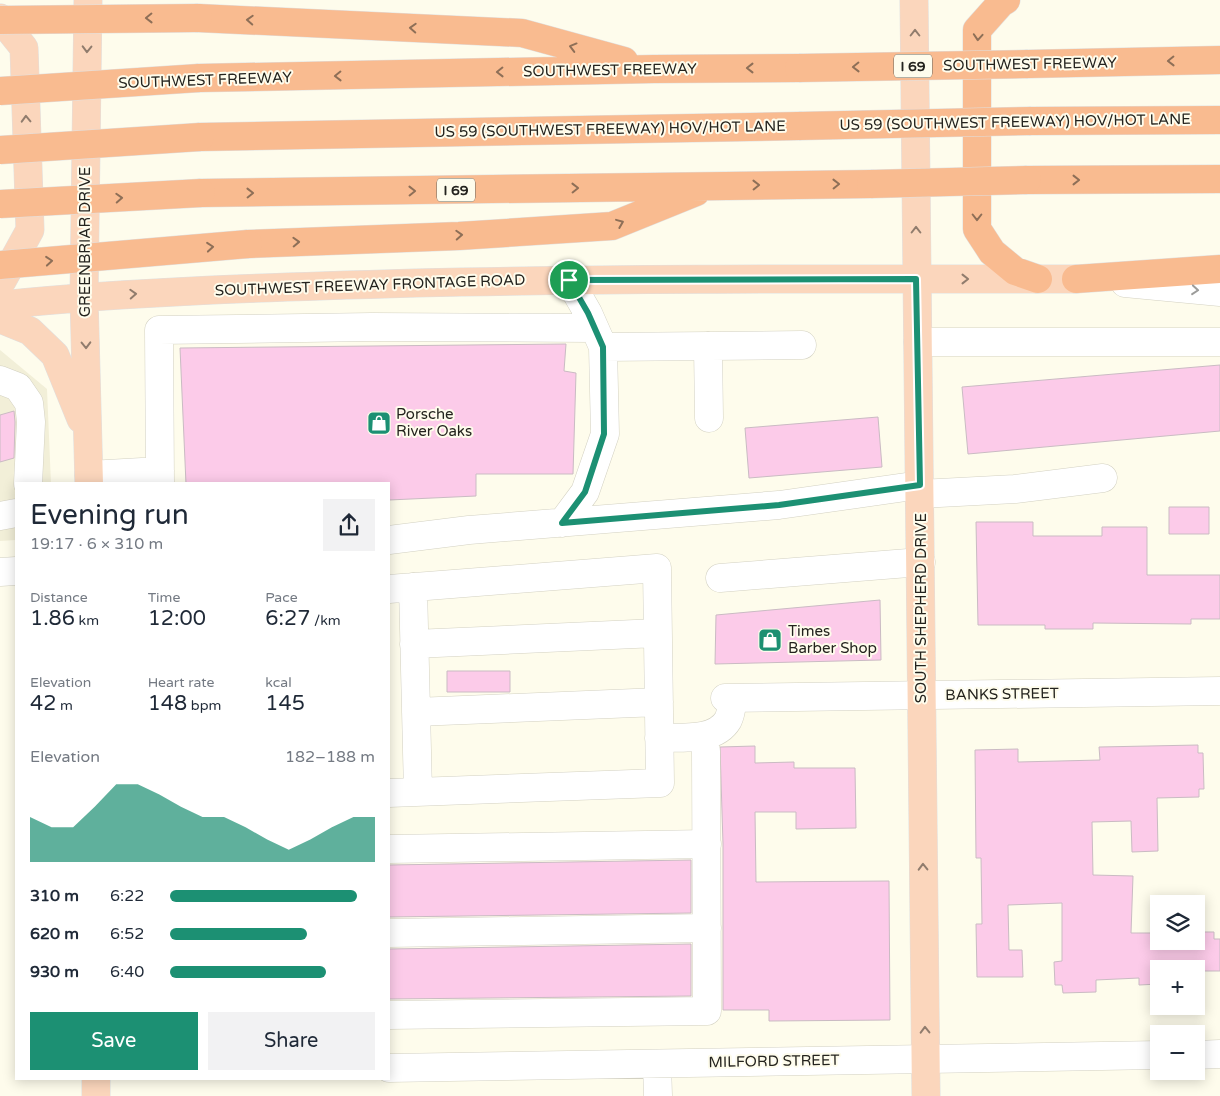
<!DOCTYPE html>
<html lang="en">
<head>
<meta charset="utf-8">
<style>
  :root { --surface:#fff; --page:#f2f2f3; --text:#1f2937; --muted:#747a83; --accent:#1c9073 }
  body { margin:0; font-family:"Varela Round",sans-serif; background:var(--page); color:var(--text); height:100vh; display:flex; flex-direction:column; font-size:19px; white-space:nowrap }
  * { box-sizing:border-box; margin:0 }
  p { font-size:16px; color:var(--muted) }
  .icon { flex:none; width:28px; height:28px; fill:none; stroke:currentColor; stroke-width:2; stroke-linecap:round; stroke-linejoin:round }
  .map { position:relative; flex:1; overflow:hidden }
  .drawer { position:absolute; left:15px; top:482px; width:375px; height:598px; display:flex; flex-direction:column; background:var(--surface); border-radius:0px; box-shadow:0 2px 12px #0003 }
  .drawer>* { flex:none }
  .controls { position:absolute; left:1150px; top:895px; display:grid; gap:10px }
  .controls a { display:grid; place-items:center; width:55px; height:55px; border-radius:0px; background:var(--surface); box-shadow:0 2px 12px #0003; font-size:25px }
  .pin { position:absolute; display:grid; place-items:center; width:42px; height:42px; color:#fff; margin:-21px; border:2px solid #fff; border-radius:50%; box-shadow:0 1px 5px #0007 }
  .round { display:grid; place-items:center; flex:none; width:52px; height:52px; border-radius:0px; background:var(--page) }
  .head { display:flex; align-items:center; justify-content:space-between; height:85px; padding:0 15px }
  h1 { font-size:28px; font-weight:600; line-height:38px }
  .stats { display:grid; grid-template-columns:repeat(3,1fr); gap:8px; height:85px; padding:5px 15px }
  .stats div { display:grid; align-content:center }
  .stats b { font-size:21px; font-weight:600 }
  .stats small { font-size:14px; font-weight:400 }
  .stats p { font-size:14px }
  .chart { height:140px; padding:10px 15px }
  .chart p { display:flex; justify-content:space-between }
  .chart svg { width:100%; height:90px; margin-top:5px; fill:var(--accent); opacity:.7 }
  .primary-button { display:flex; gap:10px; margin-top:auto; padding:10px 15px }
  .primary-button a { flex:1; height:58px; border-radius:0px; background:var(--accent); color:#fff; font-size:20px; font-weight:600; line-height:58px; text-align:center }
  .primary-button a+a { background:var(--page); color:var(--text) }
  ul { padding:0 15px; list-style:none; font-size:16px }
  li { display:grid; grid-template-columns:80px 60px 1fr; align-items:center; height:38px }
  li i { height:12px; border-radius:6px; background:var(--accent) }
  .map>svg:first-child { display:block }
  .built { fill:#f2efd8 }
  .building { fill:#fccbe9; stroke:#cabbc3 }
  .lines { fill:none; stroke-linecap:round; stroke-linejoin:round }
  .minor-casing { stroke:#d3d1c2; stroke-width:29 }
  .major-casing { stroke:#e0e0e0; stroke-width:29 }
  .highway-casing { stroke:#e0e0e0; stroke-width:29 }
  .minor { stroke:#fff; stroke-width:28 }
  .major { stroke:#fbd6bc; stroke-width:28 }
  .highway { stroke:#f9bb90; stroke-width:28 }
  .highway-bridge-casing { stroke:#e0e0e0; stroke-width:29; stroke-linecap:butt }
  .highway-bridge { stroke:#f9bb90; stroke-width:28 }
  .oneway { stroke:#8e6f57 }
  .oneway2 { stroke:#907c6d }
  .oneway3 { stroke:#9c9c9a }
  .route-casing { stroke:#fff; stroke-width:10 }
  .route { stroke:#1c9073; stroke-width:6 }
  .labels { text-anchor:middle; stroke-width:4; stroke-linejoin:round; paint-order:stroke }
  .shield { fill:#fefcec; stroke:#65645c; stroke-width:1 }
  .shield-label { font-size:14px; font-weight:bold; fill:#24231e }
  .street-label { font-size:15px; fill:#24231e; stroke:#fefcec }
  .poi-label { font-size:15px; fill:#24231e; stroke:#fefcec; text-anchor:start }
</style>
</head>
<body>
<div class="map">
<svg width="1220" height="1096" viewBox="0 0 1220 1096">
  <rect width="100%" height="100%" fill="#fefcec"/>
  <path class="built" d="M0,350L47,389L51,484H16V540L0,541Z"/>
  <path class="building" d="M566,344L564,371L576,373L573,474H476V496L389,500V484H186L180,348Z
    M1220,365V431L968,454L962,387Z
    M14,411L15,422L14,458L0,462V415Z
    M878,417L882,467L749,478L745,428Z
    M1169,507H1209V534H1169Z
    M976,522H1033V536H1102V527H1147V575H1220V619H1191V624L1093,623V629H1045V625H978Z
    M880,600L881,660L715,664L716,615Z
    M447,671H510V692H447Z
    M1198,745V753H1203L1204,789H1199V797L1157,798L1158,851L1132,852L1131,821L1092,822L1093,875L1133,876L1131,933H1159V941H1196V932H1214V939H1220V971H1196V969H1159V984L1139,985V978L1096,980V992L1063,993L1062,985H1055L1054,962L1062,961V903L1008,905L1009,950H1022L1023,977H977L976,924H982L981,858H976L975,750L1018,749V762L1100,760L1099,747Z
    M755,746V763L794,762V768H855L856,828L796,829V812H755L756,882L889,881L890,1020L769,1021V1010H723V844L720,747Z
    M691,860V913L389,917V865Z
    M691,944V996L389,999V949Z"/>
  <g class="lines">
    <g class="minor-casing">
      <path id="minor" d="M1125,283L1220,292
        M918,342H1220
        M708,346L709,418
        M603,347L802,345
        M0,380L18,387L29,403L31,422L28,484
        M89,475L160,471
        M160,484L159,330L372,327L593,328
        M920,494L1015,489L1103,478
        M0,516L16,513
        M562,523L585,492L605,434L603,347L588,313L569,280
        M389,540L469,530L779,505L920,485
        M0,572L16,571
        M720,578L921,562
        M413,587L418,792
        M389,589L657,568L660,783L389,793
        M414,644L657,633
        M725,698L1220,691
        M416,712L659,702
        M659,738C680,737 715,742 728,720C731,714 732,705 733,698
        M389,849L707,844
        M389,933L707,928
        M389,1015L707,1011L706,751
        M1196,1055L1220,1054
        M657,1064L658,1096
        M389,1068L1159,1055"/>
    </g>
    <g class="major-casing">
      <path id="major" d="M88,0L84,297L89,484
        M914,0L926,1096
        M0,18L24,48L30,230L2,281L0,282
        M0,305C138,291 277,287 416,283C636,278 856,279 1076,279
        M0,319L30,331L55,355L81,419
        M96,1079V1096"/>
    </g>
    <g class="highway-casing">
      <path id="highway" d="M1006,0L1001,3L977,30V229L992,252L1015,271L1038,279
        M198,18L522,33L624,61
        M1028,64L1220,60
        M199,78L654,69L799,68
        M1031,121L1220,120
        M200,137L799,126
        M1027,180L1220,179
        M201,193L871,184
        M248,244L459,236L612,226L696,192
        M1076,279L1220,269"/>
    </g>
    <use href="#minor" class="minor"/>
    <use href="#major" class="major"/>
    <use href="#highway" class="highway"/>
    <g class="highway-bridge-casing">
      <path id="highway-bridge" d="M0,20L198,18
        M799,68L1028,64
        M0,91L199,78
        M799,126L1031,121
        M0,150L200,137
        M871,184L1027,180
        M0,204L201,193
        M0,265L248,244"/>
    </g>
    <use href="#highway-bridge" class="highway-bridge"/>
  </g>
  <defs><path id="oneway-chevron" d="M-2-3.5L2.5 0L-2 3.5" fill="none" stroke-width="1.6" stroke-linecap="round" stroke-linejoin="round" transform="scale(1.25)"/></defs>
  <g class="oneway">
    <use href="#oneway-chevron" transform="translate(149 18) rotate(179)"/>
    <use href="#oneway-chevron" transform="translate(250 20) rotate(-177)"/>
    <use href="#oneway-chevron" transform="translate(413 28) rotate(-177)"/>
    <use href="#oneway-chevron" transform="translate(978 37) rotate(94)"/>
    <use href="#oneway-chevron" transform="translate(573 47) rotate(-165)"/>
    <use href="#oneway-chevron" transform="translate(1171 61) rotate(179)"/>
    <use href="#oneway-chevron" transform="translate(856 67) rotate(179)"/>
    <use href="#oneway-chevron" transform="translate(750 68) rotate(180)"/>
    <use href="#oneway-chevron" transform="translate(500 72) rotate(179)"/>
    <use href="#oneway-chevron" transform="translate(338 76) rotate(179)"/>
    <use href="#oneway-chevron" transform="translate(1076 180)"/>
    <use href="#oneway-chevron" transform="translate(836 184) rotate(-1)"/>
    <use href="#oneway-chevron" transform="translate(756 185) rotate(-1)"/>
    <use href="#oneway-chevron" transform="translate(575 188) rotate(-1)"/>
    <use href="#oneway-chevron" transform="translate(412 191) rotate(-1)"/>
    <use href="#oneway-chevron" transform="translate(250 193) rotate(-1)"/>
    <use href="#oneway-chevron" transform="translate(119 198) rotate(-3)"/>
    <use href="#oneway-chevron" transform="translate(977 217) rotate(90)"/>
    <use href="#oneway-chevron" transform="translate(620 223) rotate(-22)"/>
    <use href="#oneway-chevron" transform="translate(459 235) rotate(-3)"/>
    <use href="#oneway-chevron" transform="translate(296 242) rotate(-2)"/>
    <use href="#oneway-chevron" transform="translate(210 247) rotate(-5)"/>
    <use href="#oneway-chevron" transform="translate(49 261) rotate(-5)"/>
  </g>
  <g class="oneway2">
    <use href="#oneway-chevron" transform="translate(915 33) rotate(-90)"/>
    <use href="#oneway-chevron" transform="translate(87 49) rotate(91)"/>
    <use href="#oneway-chevron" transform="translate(26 119) rotate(-92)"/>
    <use href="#oneway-chevron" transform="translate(916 230) rotate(-90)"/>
    <use href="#oneway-chevron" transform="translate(965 279)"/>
    <use href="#oneway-chevron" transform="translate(133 294) rotate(-3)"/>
    <use href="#oneway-chevron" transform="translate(86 345) rotate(89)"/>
    <use href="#oneway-chevron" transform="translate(923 867) rotate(-91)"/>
    <use href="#oneway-chevron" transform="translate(925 1030) rotate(-91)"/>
  </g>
  <use class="oneway3" href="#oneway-chevron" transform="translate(1195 290) rotate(5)"/>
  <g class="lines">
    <g class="route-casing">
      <path id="route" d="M916,279L920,485L779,505L562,523L585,492L604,434L603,347L588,313L569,280Z"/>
    </g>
    <use href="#route" class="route"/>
  </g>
  <defs>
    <g id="shop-square" transform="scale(1.25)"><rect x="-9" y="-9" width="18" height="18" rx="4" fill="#1c9073" stroke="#fefcec"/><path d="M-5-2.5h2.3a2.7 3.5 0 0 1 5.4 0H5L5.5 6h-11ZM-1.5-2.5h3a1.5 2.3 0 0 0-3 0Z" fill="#fff"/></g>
  </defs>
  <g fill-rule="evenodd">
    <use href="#shop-square" x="379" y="423"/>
    <use href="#shop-square" x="770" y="640"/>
  </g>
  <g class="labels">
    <g class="shield">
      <rect x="894" y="54.5" width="38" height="23" rx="4"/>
      <rect x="437" y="178.5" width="38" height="23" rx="4"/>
    </g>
    <g class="shield-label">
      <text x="913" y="71">I 69</text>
      <text x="456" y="195">I 69</text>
    </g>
    <g class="street-label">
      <text transform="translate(1030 64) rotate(-1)" y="5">SOUTHWEST FREEWAY</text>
      <text transform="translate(610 70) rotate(-1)" y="5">SOUTHWEST FREEWAY</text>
      <text transform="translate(205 80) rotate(-2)" y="5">SOUTHWEST FREEWAY</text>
      <text transform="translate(1015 122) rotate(-1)" y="5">US 59 (SOUTHWEST FREEWAY) HOV/HOT LANE</text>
      <text transform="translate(610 129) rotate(-1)" y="5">US 59 (SOUTHWEST FREEWAY) HOV/HOT LANE</text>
      <text transform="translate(85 242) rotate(-90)" y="5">GREENBRIAR DRIVE</text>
      <text transform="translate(370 285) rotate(-2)" y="5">SOUTHWEST FREEWAY FRONTAGE ROAD</text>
      <text transform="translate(921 608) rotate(-90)" y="5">SOUTH SHEPHERD DRIVE</text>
      <text transform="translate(1002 694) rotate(-1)" y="5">BANKS STREET</text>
      <text transform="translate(774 1061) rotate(-1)" y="5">MILFORD STREET</text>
    </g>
    <g class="poi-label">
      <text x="396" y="419">Porsche<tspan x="396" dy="17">River Oaks</tspan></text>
      <text x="788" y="636">Times<tspan x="788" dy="17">Barber Shop</tspan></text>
    </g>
  </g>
</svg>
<div class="controls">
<a><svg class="icon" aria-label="layers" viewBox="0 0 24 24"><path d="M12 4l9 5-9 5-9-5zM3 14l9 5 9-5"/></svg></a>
<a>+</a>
<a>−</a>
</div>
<div class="pin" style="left:569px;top:280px;background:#1e9e55"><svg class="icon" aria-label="arrive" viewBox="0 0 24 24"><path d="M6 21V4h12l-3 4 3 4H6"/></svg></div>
<section class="drawer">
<div class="head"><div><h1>Evening run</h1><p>19:17 · 6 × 310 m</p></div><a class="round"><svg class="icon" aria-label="share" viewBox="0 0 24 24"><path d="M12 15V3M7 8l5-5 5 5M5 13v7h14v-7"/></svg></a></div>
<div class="stats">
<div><p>Distance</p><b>1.86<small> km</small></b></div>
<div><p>Time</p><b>12:00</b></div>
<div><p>Pace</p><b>6:27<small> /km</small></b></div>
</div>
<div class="stats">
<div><p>Elevation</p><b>42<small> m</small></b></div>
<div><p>Heart rate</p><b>148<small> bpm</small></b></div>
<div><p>kcal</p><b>145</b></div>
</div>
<div class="chart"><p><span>Elevation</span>182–188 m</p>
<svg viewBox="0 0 160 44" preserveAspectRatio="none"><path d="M0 44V22L10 27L20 27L30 17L40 6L50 6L60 11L70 17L80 22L90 22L100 27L110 33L120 38L130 33L140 27L150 22L160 22V44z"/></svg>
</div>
<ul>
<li><b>310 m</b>6:22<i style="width:91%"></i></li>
<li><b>620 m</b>6:52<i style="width:67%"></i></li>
<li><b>930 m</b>6:40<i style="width:76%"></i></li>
</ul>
<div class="primary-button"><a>Save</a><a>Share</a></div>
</section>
</div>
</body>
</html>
